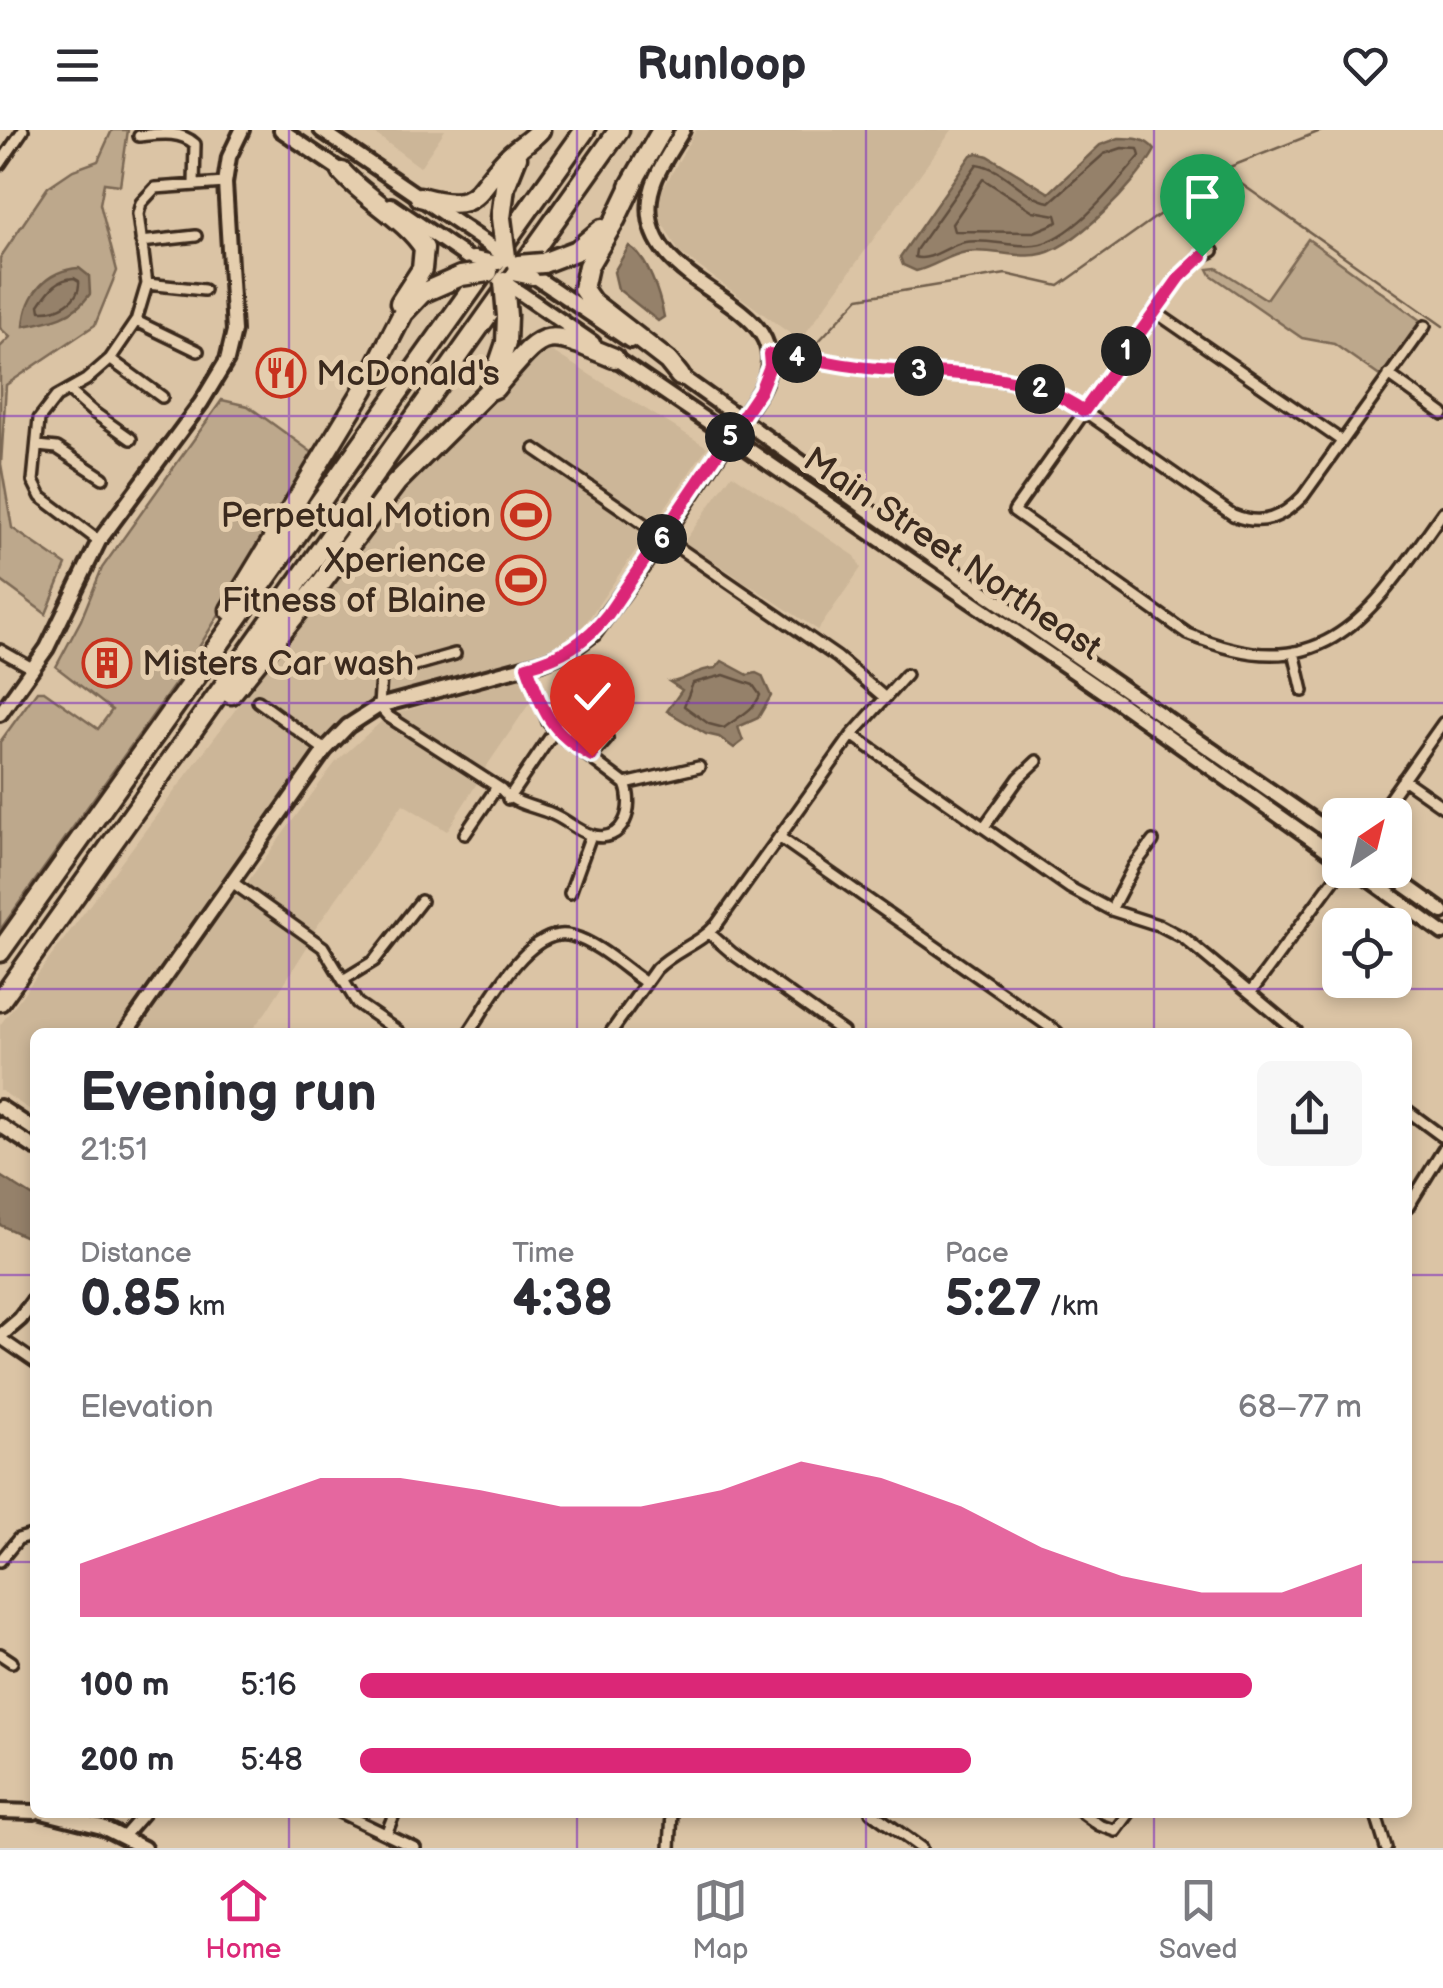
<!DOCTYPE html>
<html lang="en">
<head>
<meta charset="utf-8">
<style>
  :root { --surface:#fff; --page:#f7f7f7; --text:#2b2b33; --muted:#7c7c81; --line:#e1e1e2; --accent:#db2777 }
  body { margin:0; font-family:"Balsamiq Sans",sans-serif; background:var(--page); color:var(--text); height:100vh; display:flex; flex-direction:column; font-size:38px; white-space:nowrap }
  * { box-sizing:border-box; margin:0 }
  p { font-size:32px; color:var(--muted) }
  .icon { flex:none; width:55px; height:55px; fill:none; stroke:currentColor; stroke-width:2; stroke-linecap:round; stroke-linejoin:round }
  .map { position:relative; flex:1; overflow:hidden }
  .sheet { position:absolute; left:30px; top:898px; width:1382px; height:790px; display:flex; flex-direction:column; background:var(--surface); border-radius:15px; box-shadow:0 5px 15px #0003 }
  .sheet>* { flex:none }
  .needle { width:65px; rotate:35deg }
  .tools { position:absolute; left:1322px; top:668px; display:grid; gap:20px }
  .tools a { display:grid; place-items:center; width:90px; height:90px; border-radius:15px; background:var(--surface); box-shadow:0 5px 15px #0003; font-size:50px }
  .pin { position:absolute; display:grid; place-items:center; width:85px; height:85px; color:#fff; margin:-102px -42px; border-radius:50% 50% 50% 0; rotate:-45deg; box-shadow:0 0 10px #0007 }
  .pin .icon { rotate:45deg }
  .km { position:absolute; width:50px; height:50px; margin:-25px; border-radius:50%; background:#222; color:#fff; font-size:28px; line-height:50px; text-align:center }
  .round { display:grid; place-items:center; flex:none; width:105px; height:105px; border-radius:15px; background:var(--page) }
  .overview { display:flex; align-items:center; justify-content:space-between; height:170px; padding:0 50px }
  h1 { font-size:55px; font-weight:800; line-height:75px }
  .figures { display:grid; grid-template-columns:repeat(3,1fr); gap:15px; height:170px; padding:10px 50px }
  .figures div { display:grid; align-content:center }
  .figures b { font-size:50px; font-weight:800 }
  .figures small { font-size:28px; font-weight:400 }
  .figures p { font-size:28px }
  .chart { height:280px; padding:20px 50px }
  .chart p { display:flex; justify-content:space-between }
  .chart svg { width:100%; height:180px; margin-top:10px; fill:var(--accent); opacity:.7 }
  ul { padding:0 50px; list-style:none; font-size:32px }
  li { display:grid; grid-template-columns:160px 120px 1fr; align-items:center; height:75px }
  li i { height:25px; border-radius:12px; background:var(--accent) }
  header { display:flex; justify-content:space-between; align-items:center; height:130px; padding:0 50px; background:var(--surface); font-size:45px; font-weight:800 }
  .dock { display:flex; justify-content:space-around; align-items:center; height:140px; border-top:2px solid var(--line); background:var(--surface); font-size:28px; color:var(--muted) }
  .dock a { display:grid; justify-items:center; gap:5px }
  .dock .selected { color:var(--accent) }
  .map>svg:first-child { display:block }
  .built { fill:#ccb698 }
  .green { fill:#bda88c; stroke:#7c6955; stroke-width:2.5 }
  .water { fill:#95816a; stroke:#715e4c; stroke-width:2.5 }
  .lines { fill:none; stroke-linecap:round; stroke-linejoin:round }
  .shore { stroke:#5f4d3c; stroke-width:2.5 }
  .stream { stroke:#715e4c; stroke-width:2.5 }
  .street-casing { stroke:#3b2a1e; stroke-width:16 }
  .secondary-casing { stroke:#3b2a1e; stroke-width:20 }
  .highway-casing { stroke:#3b2a1e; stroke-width:25 }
  .street { stroke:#e5ceae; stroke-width:9 }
  .secondary { stroke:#e5ceae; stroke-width:12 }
  .highway { stroke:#e5ceae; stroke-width:18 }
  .secondary-bridge-casing { stroke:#3b2a1e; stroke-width:20; stroke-linecap:butt }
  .highway-bridge-casing { stroke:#3b2a1e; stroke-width:25; stroke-linecap:butt }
  .secondary-bridge { stroke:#e5ceae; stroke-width:12 }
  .highway-bridge { stroke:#e5ceae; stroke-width:18 }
  .route-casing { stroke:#fff; stroke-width:20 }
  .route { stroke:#db2777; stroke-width:12 }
  .grid { fill:none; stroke:#7b2cbf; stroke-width:2.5; stroke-opacity:0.55 }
  .labels { text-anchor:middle; stroke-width:10; stroke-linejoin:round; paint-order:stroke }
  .poi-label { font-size:35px; fill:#3b2a1e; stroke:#e5ceae; text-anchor:start }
  .street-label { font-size:35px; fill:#3b2a1e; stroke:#e5ceae }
</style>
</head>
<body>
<header><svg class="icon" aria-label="menu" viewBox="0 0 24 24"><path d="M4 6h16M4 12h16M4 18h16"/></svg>Runloop<svg class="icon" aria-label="heart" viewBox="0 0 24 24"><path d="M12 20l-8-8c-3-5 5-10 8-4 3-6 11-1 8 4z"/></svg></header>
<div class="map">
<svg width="1443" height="1718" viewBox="0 0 1443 1718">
  <rect width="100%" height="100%" fill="#dbc4a5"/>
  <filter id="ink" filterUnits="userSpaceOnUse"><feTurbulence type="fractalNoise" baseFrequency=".01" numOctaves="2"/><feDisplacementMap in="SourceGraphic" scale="20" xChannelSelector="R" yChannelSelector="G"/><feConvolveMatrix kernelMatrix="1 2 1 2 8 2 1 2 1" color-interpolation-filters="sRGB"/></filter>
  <g filter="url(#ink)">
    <path class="built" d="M370,0H445L420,37Z
      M696,0H952L800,211L679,122L660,89L659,66Z
      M540,214L707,317L569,517L375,573L317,620L178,816L121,902H35V983L0,960V895L315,473L409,356Z
      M732,344L855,426L861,438L818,500L684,412Z
      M525,547L531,571L482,643L397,583Z
      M383,590L479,650L447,701L403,674L313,802L246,754L335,633Z
      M235,763L309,814L266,882L250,902H137Z"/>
    <path class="green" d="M112,0H128L120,55L104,53L100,74L117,141L95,195L6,255L1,334L12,398L66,435L46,484L0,450V217L10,207L0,198V128L48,57L73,40L98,31Z
      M1308,109L1421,191L1381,247L1334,214L1302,208L1211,145L1208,139L1217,138L1266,169Z
      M222,270L248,276L313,323L269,403L185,540L0,800V612L37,561H44L98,599L112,580L56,537L81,490L102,438Z"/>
    <path class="water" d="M1119,8C1134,8 1146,8 1155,20C1138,52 1073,121 1036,125C1013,128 989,118 966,122C948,125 934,137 916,141L903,135L900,127L971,25L978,23L988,26L1049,63L1100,15Z
      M629,116C648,127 660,166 664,187L658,191L618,159L614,142Z
      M79,138L89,146L90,164C74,187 51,191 24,196C26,164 47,140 79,138Z
      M722,531L748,545L756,543L762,546L771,566L758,588L738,597L743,611L734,618L719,607L706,604L667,581L682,560L670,552C684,552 695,539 716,538Z
      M0,1046L35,1068V1111L0,1095Z"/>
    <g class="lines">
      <path class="shore" d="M1122,18L1138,19L1140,26C1116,54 1073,110 1035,115C1012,118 988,108 965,112C948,115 931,132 915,127L916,120L977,34C1005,38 1023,68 1050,72L1104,24Z
        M983,49L1033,81L1056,85L1058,92L1034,102L954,101L952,94Z
        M74,148L79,151C81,171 57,182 40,181L39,175C49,161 56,149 74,148Z
        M724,545L753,555L760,565C754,581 736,588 724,598L709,594L684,576L693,553Z"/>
      <path class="stream" d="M1223,41L1443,196
        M817,213L859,168L1006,144L1059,156L1222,40L1323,0"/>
      <g class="street-casing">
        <path id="street" d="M139,6C159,4 180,0 195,14L194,54
          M0,34L23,0
          M141,112L196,106
          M1213,121L1202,126L1180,147L1014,381L1188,504C1326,563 1371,483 1443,382
          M147,154L204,160
          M1154,181L1342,311
          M136,191L198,221
          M769,224L872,238L976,245L1034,256L1071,272L1233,385C1262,397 1282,388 1303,366L1425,196
          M110,229L162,267
          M1389,245L1443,284
          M68,260L93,282L131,309
          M38,316L57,318L103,348
          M535,319L837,527L884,567
          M99,411L41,367L33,351L39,289L56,267L86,250L110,229L136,191L147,154L138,84L141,73L155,58L225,53
          M0,520L32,538
          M1294,522L1303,561
          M455,524L381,545L379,576L389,587L501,659C513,674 533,676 550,683C564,688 577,701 591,705C624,715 635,677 625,654L563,607L548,592L527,536
          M580,565L607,609L592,626
          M258,571L325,620
          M852,605L1070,758L1111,780L1161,796L1184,808L1297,902
          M1403,649L1443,677
          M625,654L699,637
          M508,669L555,600
          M1378,685L1443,593
          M984,697L1019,648L1037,631
          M465,704L497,657
          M779,707L1057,902
          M232,752L323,817L357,873L399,902
          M570,763L591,705
          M1111,780L1134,736L1153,711
          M709,803L732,823L843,902
          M343,850L374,831L421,771
          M1251,862L1341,740
          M469,902C490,872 529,794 572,806C598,813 624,838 646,853
          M611,902L656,839C675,820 700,814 717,794L852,605L906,545
          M1408,981L1443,1007
          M1408,1077L1443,1020
          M0,1208L35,1232
          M0,1431L18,1409L35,1404
          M0,1524L12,1532
          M339,1682L415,1718
          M871,1682L921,1718
          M1081,1682L1099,1695L1116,1701L1130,1682
          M1375,1682L1386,1718
          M386,1704L395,1682
          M124,1706L145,1682
          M670,1718L672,1682"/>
      </g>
      <g class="secondary-casing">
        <path id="secondary" d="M281,0L346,44
          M321,0L485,112
          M391,75L471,130
          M534,146L630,211
          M522,164L593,213
          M610,225L1117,571L1340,729
          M675,242L955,442L1340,709
          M0,584L47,518L99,411L201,273L227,230L234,201L225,53L229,27L242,0
          M1356,740L1443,803
          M1384,740L1443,782
          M126,902L325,620L348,596L379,576L542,532L570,521L593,504L662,409L760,261C810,167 638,166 650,69C653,44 671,21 683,0
          M0,977L35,1000
          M0,995L35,1018
          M0,1206L20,1189L35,1169
          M0,1681L35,1682
          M42,1682L102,1697L144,1718"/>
      </g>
      <g class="highway-casing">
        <path id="highway" d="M342,42C365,68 408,91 424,118L422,139L400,173
          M636,46L615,90L588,136L583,159L592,172L668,231L680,246
          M630,56L662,0
          M420,67C482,84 472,62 510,25C519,17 531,10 540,0
          M501,88L505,57L517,27
          M543,133L577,120L602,99
          M493,251L506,213L507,186
          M230,480L364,259L403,183L422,163L461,146
          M231,564L322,452L396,353L488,261L495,258C546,199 540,197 614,228
          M0,822L585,0
          M0,871L619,0"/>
      </g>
      <use href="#street" class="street"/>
      <use href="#secondary" class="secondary"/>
      <use href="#highway" class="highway"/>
      <g class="secondary-bridge-casing">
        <path id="secondary-bridge" d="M485,112L506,127
          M473,128L498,133
          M513,144L533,148
          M504,152L522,164"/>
      </g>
      <g class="highway-bridge-casing">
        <path id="highway-bridge" d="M501,88L506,127
          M518,135L543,133
          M461,146L488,142
          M504,152L507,186"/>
      </g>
      <use href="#secondary-bridge" class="secondary-bridge"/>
      <use href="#highway-bridge" class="highway-bridge"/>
    </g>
  </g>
  <g class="lines" filter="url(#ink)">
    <g class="route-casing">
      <path id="route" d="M592,626C549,602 543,580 527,536C562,527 586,512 608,484L760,261L770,236L769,224C802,225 835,235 868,238C940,245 1021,237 1084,281L1180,147L1202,126"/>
    </g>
    <use href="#route" class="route"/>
  </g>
  <path class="grid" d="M289,0V902M577,0V902M866,0V902M1154,0V902M0,286H1443M0,573H1443M0,859H1443M0,1145H35M1408,1145H1443M0,1432H35M1408,1432H1443M289,1682V1718M577,1682V1718M866,1682V1718M1154,1682V1718"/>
  <defs>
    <g id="restaurant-ring" transform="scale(2.5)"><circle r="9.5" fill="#e5ceae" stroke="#c8321e" stroke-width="1.5"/><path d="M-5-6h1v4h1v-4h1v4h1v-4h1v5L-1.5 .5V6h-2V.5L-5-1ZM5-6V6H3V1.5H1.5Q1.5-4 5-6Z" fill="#c8321e"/></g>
    <g id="stadium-ring" transform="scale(2.5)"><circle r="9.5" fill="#e5ceae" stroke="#c8321e" stroke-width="1.5"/><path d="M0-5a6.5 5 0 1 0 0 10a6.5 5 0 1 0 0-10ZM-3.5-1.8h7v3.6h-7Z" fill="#c8321e"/></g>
    <g id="building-ring" transform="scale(2.5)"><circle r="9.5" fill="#e5ceae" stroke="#c8321e" stroke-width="1.5"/><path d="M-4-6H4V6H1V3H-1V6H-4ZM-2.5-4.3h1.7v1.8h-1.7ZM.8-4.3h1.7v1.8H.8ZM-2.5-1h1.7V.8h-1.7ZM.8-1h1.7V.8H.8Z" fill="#c8321e"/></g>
  </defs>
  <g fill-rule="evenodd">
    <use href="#restaurant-ring" x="281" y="243"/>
    <use href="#stadium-ring" x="526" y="385"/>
    <use href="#stadium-ring" x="521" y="450"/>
    <use href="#building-ring" x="107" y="533"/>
  </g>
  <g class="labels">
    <g class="poi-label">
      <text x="316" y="255">McDonald's</text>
      <text x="491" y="397" text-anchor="end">Perpetual Motion</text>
      <text x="486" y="442" text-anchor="end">Xperience<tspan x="486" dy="40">Fitness of Blaine</tspan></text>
      <text x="142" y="545">Misters Car wash</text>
    </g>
    <g class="street-label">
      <text transform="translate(953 423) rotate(34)" y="12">Main Street Northeast</text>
    </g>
  </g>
</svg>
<div class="tools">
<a><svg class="needle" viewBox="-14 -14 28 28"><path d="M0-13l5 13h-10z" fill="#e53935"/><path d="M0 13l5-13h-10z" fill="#7c7c81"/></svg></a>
<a><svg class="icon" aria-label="locate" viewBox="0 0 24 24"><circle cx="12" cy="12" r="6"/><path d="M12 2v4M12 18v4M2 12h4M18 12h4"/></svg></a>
</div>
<div class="pin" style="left:1202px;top:126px;background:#1e9e55"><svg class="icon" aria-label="arrive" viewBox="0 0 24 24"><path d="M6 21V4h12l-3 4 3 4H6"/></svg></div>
<div class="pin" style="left:592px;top:626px;background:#d93025"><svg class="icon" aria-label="check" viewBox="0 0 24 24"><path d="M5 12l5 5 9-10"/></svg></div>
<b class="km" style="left:1126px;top:221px">1</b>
<b class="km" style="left:1040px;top:259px">2</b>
<b class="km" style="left:919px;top:241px">3</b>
<b class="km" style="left:797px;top:228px">4</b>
<b class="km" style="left:730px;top:307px">5</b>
<b class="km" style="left:662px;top:409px">6</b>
<section class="sheet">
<div class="overview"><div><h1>Evening run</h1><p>21:51</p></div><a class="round"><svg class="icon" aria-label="share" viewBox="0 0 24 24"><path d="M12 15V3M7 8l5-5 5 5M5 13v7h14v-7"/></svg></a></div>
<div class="figures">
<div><p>Distance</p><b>0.85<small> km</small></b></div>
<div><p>Time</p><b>4:38</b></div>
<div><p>Pace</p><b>5:27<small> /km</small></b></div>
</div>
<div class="chart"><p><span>Elevation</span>68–77 m</p>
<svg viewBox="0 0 160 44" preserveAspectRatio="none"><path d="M0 44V31L10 24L20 17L30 10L40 10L50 13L60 17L70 17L80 13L90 6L100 10L110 17L120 27L130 34L140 38L150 38L160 31V44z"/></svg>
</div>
<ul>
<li><b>100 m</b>5:16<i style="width:89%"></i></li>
<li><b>200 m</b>5:48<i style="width:61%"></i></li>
</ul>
</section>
</div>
<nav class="dock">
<a class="selected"><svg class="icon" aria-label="home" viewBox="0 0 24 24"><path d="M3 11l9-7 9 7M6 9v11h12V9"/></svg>Home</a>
<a><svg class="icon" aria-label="map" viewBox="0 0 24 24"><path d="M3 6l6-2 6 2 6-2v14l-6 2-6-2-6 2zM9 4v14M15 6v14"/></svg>Map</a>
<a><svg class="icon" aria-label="saved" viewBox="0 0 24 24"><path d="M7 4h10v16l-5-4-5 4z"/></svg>Saved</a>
</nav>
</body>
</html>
